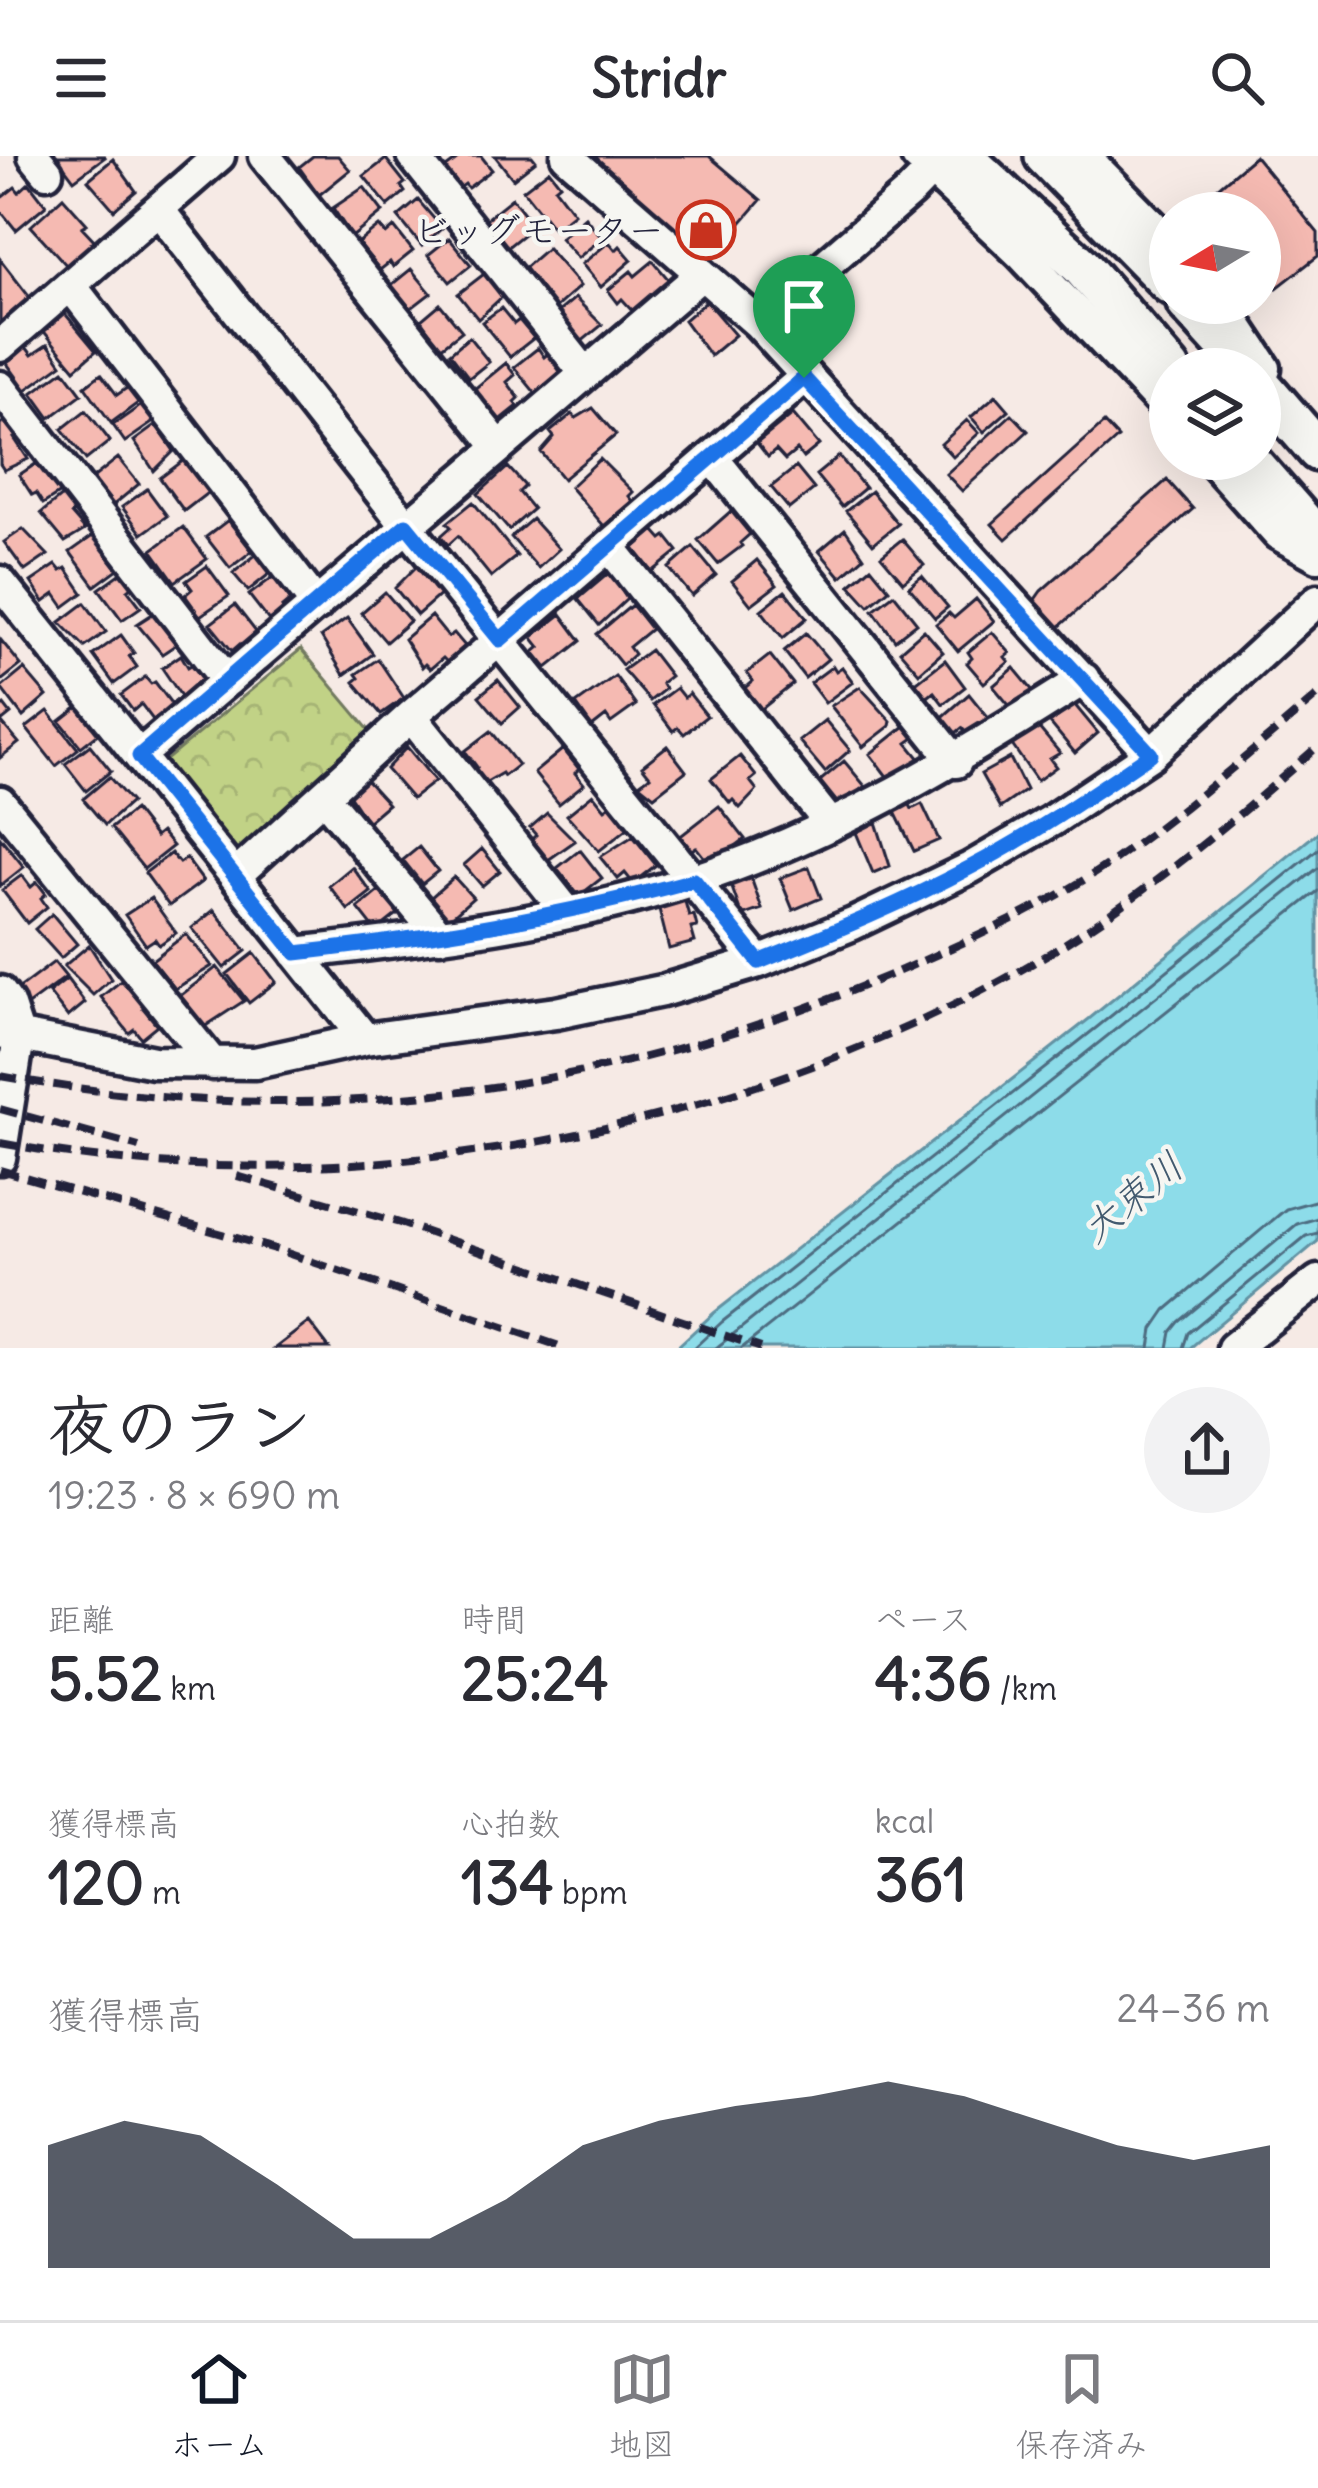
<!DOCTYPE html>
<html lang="ja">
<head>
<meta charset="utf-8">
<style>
  :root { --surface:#fff; --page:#f2f2f3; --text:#2b2b33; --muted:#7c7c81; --line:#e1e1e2; --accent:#111827 }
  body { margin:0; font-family:Delius,"Klee One",sans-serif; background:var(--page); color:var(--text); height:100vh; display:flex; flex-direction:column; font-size:45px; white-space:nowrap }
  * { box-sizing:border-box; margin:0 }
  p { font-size:39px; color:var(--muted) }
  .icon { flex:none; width:66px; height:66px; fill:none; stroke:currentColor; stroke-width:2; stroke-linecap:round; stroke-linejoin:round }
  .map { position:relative; height:1192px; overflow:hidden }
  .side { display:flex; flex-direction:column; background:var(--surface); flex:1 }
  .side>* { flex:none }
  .needle { width:78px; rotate:260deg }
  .fabs { position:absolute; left:1149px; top:36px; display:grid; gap:24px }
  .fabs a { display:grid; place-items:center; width:132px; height:132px; border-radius:50%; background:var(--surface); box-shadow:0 12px 48px #0002; font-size:60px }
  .pin { position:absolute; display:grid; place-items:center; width:102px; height:102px; color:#fff; margin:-123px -51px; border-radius:50% 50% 50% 0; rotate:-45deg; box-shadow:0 0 12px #0007 }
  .pin .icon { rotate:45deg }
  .round { display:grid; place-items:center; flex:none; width:126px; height:126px; border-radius:63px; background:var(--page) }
  .summary { display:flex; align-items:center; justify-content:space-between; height:204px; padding:0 48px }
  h1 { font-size:66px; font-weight:800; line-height:90px }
  .figures { display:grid; grid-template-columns:repeat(3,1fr); gap:18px; height:204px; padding:12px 48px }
  .figures div { display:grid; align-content:center }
  .figures b { font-size:60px; font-weight:800 }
  .figures small { font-size:33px; font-weight:400 }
  .figures p { font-size:33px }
  .chart { height:336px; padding:24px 48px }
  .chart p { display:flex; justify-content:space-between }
  .chart svg { width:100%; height:216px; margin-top:12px; fill:var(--accent); opacity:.7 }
  header { display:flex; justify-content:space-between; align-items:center; height:156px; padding:0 48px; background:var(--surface); font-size:54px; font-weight:800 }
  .tab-bar { display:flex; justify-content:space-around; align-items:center; height:168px; border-top:3px solid var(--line); background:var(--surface); font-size:33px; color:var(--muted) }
  .tab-bar a { display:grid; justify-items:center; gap:6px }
  .tab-bar .active { color:var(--accent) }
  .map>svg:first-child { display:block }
  .park { fill:url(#park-crowns); stroke:#727a60; stroke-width:3 }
  .water { fill:#8ddce9; stroke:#6292a3; stroke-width:3 }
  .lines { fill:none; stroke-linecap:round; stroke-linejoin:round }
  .shore { stroke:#4d6c81; stroke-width:3 }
  .building { fill:#f5bab2; stroke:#22223b; stroke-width:3 }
  .minor-casing { stroke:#22223b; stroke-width:39 }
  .major-casing { stroke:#22223b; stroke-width:48 }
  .minor { stroke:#f6f6f2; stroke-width:30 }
  .major { stroke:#f6f6f2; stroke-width:39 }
  .rail { stroke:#22223b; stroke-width:8; stroke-dasharray:18 9; stroke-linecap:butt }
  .route-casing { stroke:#fff; stroke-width:24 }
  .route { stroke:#1a73e8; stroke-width:15 }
  .labels { text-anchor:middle; stroke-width:9; stroke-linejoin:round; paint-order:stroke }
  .poi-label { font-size:36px; fill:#22223b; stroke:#f6f6f2; text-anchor:end }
  .water-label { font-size:39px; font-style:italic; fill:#425a6f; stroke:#f6f6f2 }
</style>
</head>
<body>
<header><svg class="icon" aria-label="menu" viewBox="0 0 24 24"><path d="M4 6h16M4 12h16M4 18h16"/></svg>Stridr<svg class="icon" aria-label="search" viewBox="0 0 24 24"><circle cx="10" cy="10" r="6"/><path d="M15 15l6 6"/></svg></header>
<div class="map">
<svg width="1318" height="1192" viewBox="0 0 1318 1192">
  <defs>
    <pattern id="park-crowns" width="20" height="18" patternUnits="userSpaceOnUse" patternTransform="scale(3)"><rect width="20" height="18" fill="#c1d286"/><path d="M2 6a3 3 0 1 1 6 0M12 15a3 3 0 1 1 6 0" fill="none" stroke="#a6b475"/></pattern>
  </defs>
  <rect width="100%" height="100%" fill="#f6eae5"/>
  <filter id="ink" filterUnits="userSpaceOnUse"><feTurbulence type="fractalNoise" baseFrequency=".00833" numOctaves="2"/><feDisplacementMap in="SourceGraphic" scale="24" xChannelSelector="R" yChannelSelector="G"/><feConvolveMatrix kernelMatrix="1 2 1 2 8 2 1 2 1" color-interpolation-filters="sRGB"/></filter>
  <g filter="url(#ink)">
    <path class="park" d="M301,493L374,580L234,697L160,609Z"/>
    <path class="water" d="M1318,676V1085L1190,1192H676L714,1157L1089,863Z"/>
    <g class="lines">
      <path class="shore" d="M694,1192L722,1166L1096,872L1318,693
        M716,1192L1318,712
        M742,1192L1318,735
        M1150,1192L1153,1173L1166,1154L1286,1053L1318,1044
        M1168,1192L1171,1176L1179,1166L1297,1068L1318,1062
        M1183,1192L1188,1177L1306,1080L1318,1077"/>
    </g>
    <path class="building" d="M56,0H104L105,1L74,24Z
      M313,0H338L350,14L319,39L299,11Z
      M462,0H481L492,14L468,32L465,28L457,34L442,15Z
      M495,0H532L536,5L513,23Z
      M590,0H709L761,44L710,103Z
      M1255,0L1318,77V100L1277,132L1260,112V57H1215L1204,43Z
      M113,3L136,35L114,54L88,24Z
      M386,3L405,27L401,30L405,36L388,50L364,20Z
      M549,14L560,28L555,32L574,57L554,73L523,34Z
      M29,27L46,49L16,74L0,54V43L15,31L19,36Z
      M364,31L383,56L352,81L333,52Z
      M63,41L87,68L82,71L95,85L67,110L31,70Z
      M512,42L534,70L504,94L482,66Z
      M418,44L442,72L422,90L398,61Z
      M585,61L602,82L578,102L560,82Z
      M379,70L386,78L394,71L413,95L393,111L390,106L380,114L358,87Z
      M449,82L471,109L450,126L428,99Z
      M609,86L616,94L620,90L632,104L601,131L582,108Z
      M547,92L580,130L554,153L524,112Z
      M0,103L31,143L0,167Z
      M653,105L669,124L633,155L622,143L618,147L608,134L631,115L635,120Z
      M411,113L431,137L409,154L390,130Z
      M484,118H489L505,138L478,163L458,138Z
      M575,142L602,169L580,187L556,158Z
      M706,145L735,179L710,200L684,164Z
      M440,148L462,175L440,192L421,164Z
      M501,152L514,168L519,164L534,182L510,201L482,166Z
      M62,154L96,195L75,213L41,172Z
      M469,181L489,206L469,222L450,197Z
      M23,187L32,199L48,188L62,208L26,234L3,202Z
      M538,192L544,201L551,195L560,207L556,210L562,218L536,238L514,211Z
      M506,207L515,219L507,226L519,242L515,246L518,250L498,266L473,234Z
      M64,214L82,238L50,262L32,237Z
      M101,218L117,239L131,229L142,244L111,267L85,230Z
      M996,239L1009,254L984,276L971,261Z
      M143,248L155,265L125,286L113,269Z
      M593,252L616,279L563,323L541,296L554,281L550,276L572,258L576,262Z
      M86,254L110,285L86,304L62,273Z
      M793,258L819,289L803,302L797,294L785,304L776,294L768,301L757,287Z
      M1012,258L1028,275L962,335L946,318Z
      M11,261L22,277L14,282L28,303L4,314L0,308V268Z
      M967,264L979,277L953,301L941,288Z
      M1104,267L1118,282L1006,383L992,368Z
      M156,269L174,295L154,315L134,285Z
      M839,300L865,332L842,351L816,319Z
      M118,302L139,328L111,351L89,325Z
      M196,302L201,323L210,335L184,355L160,322L184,304L187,308Z
      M600,303L633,336L629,340L633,345L604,370L570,331Z
      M37,307L60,337L43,348L36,337L32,339L19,319Z
      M508,311L525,330L519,336L533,353L509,374L478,338Z
      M796,311L814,333L789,353L771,331Z
      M1167,324L1193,353L1058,472L1034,445L1041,435Z
      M147,333L167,360L142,378L122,351Z
      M69,334L82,349L71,358L85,374L65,386L41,357Z
      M871,335L898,368L873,388L846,355Z
      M473,346L517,400L491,421L458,380L448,389L441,380L451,371L447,367Z
      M731,355L750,378L740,387L742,390L718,408L698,384Z
      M532,363L559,393L538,412L511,381Z
      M228,364L252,395L230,412L206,381Z
      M183,371L207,403L175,426L152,394Z
      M23,373L48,399L25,415L4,386Z
      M845,373L864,401L841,421L819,395Z
      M654,374L662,383L666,380L678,395L651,417L631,394Z
      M94,379L118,413L95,430L70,396Z
      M902,383L924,409L903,426L881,400Z
      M693,391L716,419L692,440L669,412Z
      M258,397L273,415L248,435L233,417Z
      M757,404L777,429L751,449L732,425Z
      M422,405L432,418L427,423L441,438L417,459L395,432Z
      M56,409L61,415L66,412L83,437L64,451L55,438L44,446L31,426Z
      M131,410L141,424L128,434L141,451L122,464L99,433Z
      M207,410L229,440L200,460L185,439L192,433L186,425Z
      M871,411L889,433L869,450L850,429Z
      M610,416L627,443L599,469L578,443Z
      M277,418L294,441L282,451L285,455L270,466L249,439Z
      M922,420L948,451L935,462L909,431Z
      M785,435L807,462L783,482L761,454Z
      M385,436L410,465L386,486L361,457Z
      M894,438L917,467L895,484L873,454Z
      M976,443L994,465L958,495L936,468L949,457L954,462Z
      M85,447L106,476L85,491L60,466Z
      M235,449L260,481L244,493L240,488L232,495L210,468Z
      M632,449L651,473L629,491L634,498L622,509L597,478Z
      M154,457L183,484L162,498L137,468Z
      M561,458L581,485L547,512L534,496L540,491L532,481Z
      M431,460L448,481L454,477L465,490L447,506L443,502L430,513L425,508L422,511L404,483Z
      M347,462L373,498L344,519L321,481Z
      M924,474L943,496L919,517L900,495Z
      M992,476L1010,497L1005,501L1009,506L984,527L967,507L972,502L968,496Z
      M806,477L828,503L805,522L784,495Z
      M121,479L134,497L129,500L137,511L114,528L93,499Z
      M0,483L21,509L1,525L0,524Z
      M650,494L670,520L661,527L665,533L650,545L623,514Z
      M181,499L188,511L196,506L209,525L183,543L162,512Z
      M770,499L793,528L758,556L741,535L753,525L747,517Z
      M378,503L404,542L381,558L354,526L359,522L356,518Z
      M945,504L965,531L943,548L934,536L924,544L913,529Z
      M833,510L836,515L842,511L853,526L825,547L810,527Z
      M1014,512L1034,536L1013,554L993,530Z
      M24,513L47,540L23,561L1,532Z
      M615,520L636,549L611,567L606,560L592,571L576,548Z
      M145,521L151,528L155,526L173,550L153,564L141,548L133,555L121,539Z
      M498,524L520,551L502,567L479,540Z
      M860,531L891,565L890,570L863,591L831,550Z
      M676,532L684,542L689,537L707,560L684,578L678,571L673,575L653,549Z
      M969,538L990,564L969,581L962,572L951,581L938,565Z
      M83,547L104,573L81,591L60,565Z
      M1074,548L1098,577L1075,597L1050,567Z
      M4,549L11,558L1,566L19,587L0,602V552Z
      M48,555L78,593L56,610L26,572Z
      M825,564L850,594L825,616L799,585Z
      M905,570L914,582L907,587L921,604L892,627L870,598Z
      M1038,571L1060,597L1050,603L1056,611L1037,625L1012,589Z
      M491,575L518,609L504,620L502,617L483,628L472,614L477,611L465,595Z
      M90,589L111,615L86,635L65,608Z
      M667,590L686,615L654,640L639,628L650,620L642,610Z
      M407,591L435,625L412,643L386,613Z
      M563,593L579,613L575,617L584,628L559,648L534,617Z
      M740,600L756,620L750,625L757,634L740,652L733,644L730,647L711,623Z
      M1010,602L1026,634L1000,652L981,618Z
      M844,605L865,630L840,650L820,625Z
      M109,621L131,646L105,669L83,643Z
      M365,623L388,648L367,666L348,637Z
      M593,638L605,653L612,648L627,673L599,695L567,659Z
      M909,647L912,653L922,648L939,684L914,695L894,654Z
      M719,650L745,683L720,702L716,697L707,705L696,691L689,696L678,682Z
      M134,654L155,681L161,676L173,690L144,713L111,672Z
      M547,657L575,685L548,704L529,686L536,679L530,672Z
      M876,666L890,710L873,717L855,674Z
      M633,680L656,709L633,727L625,717L618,723L600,701Z
      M0,681L24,711L0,730Z
      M419,691L438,715L422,728L403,704Z
      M482,693L500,715L482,730L464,709Z
      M580,694L602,722L579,740L557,712Z
      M171,697L179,707L186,702L203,725L169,750L145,717Z
      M352,711L371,736L348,754L329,730Z
      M809,711L821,742L793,754L780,722Z
      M22,719L31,731L37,726L46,738L41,742L47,751L27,767L2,734Z
      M750,719L762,753L742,760L730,726Z
      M454,721L473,742L448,764L430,742Z
      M381,733L395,744L392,746L400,756L376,775L358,752Z
      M151,742L176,777L159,789L155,783L146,789L125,759Z
      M684,742L689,760L694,759L697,771L691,772L695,786L669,793L658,749Z
      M214,754L246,795L224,812L192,772Z
      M52,758L77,788L61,802L35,773Z
      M186,778L212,810L175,833L152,804Z
      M89,789L111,823L93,839L64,810Z
      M254,797L276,826L249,847L227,818Z
      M54,806L66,821L25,851L14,836Z
      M217,811L244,845L204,871L180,840Z
      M67,823L85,847L68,861L49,837Z
      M122,824L146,849L143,852L157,869L141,882L134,873L129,877L101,841Z
      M309,1166L329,1192H275Z"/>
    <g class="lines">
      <g class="minor-casing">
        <path id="minor" d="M34,0L47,16
          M265,0L499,291
          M413,0L585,217
          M567,0L758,167L1151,598
          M917,0L1021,98L1170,256
          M1084,0L1170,87
          M158,53L406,369L759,806
          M71,130L317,449
          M1222,147L1265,212
          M758,167L911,35L945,0
          M0,190L219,0
          M0,231L227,525
          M712,301L956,606
          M1211,303L1278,378L1318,400
          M609,390L831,669
          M0,426L365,883
          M411,560L567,756
          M139,600L702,118
          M325,642L440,780
          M0,646L213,908
          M235,720L411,560L804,222
          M296,797C429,782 565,766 693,724C835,678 959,603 1084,523
          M0,836L8,847L19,881L0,1002
          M0,876L154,906L255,907L365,883L556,857L662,835L759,806L853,768L970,712L1051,665L1151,598L1318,444
          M1233,1192L1318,1125"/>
      </g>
      <g class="major-casing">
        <path id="major" d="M962,0L1081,110L1170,213
          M1045,0L1170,128
          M1187,147L1247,213
          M1260,228L1318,295
          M1248,303L1318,383"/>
      </g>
      <use href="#minor" class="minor"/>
      <use href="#major" class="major"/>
      <path class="rail" d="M0,920C319,978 617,938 913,809C981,779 1053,747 1114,704C1186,654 1251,596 1318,539
        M0,953L139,991
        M0,987C337,1049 695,987 997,827C1114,765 1219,678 1318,590
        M0,1014L278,1094L565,1192
        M237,1020L400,1067L761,1192"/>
    </g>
  </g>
  <g class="lines" filter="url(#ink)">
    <g class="route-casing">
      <path id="route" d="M804,222L1151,598C1092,638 1034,678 971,711C902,748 830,777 759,806L694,724C563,760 431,782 296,797L139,600L406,369L500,484Z"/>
    </g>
    <use href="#route" class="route"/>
  </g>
  <defs>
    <g id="shop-ring" transform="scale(3)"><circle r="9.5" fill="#f6f6f2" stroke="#c8321e" stroke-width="1.5"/><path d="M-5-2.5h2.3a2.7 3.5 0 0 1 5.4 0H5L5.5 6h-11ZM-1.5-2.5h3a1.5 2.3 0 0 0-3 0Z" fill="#c8321e"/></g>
  </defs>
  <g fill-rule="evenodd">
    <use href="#shop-ring" x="706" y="74"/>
  </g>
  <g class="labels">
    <g class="poi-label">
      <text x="664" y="87">ビッグモーター</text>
    </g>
    <g class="water-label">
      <text transform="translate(1132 1041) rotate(-39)" y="14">大束川</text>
    </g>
  </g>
</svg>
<div class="fabs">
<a><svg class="needle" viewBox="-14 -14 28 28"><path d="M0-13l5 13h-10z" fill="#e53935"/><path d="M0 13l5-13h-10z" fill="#7c7c81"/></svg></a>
<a><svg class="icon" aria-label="layers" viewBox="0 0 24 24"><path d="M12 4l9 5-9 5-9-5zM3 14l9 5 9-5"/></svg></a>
</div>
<div class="pin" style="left:804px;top:222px;background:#1e9e55"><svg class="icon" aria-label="arrive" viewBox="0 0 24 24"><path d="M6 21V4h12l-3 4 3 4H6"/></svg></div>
</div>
<section class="side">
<div class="summary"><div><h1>夜のラン</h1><p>19:23 · 8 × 690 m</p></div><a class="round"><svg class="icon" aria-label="share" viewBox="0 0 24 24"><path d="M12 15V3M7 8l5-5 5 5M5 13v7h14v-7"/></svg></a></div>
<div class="figures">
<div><p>距離</p><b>5.52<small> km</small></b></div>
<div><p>時間</p><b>25:24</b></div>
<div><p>ペース</p><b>4:36<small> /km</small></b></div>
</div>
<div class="figures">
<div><p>獲得標高</p><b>120<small> m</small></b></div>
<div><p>心拍数</p><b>134<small> bpm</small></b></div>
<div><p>kcal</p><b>361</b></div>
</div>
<div class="chart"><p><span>獲得標高</span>24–36 m</p>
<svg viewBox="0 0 160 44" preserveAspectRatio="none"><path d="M0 44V19L10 14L20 17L30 27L40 38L50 38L60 30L70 19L80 14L90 11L100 9L110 6L120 9L130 14L140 19L150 22L160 19V44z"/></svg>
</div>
</section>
<nav class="tab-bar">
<a class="active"><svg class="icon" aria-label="home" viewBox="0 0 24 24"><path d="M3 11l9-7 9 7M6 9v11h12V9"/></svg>ホーム</a>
<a><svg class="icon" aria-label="map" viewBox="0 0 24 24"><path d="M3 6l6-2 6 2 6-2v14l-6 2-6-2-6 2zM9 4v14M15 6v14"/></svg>地図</a>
<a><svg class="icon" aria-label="saved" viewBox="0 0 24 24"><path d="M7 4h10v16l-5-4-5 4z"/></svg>保存済み</a>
</nav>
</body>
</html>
